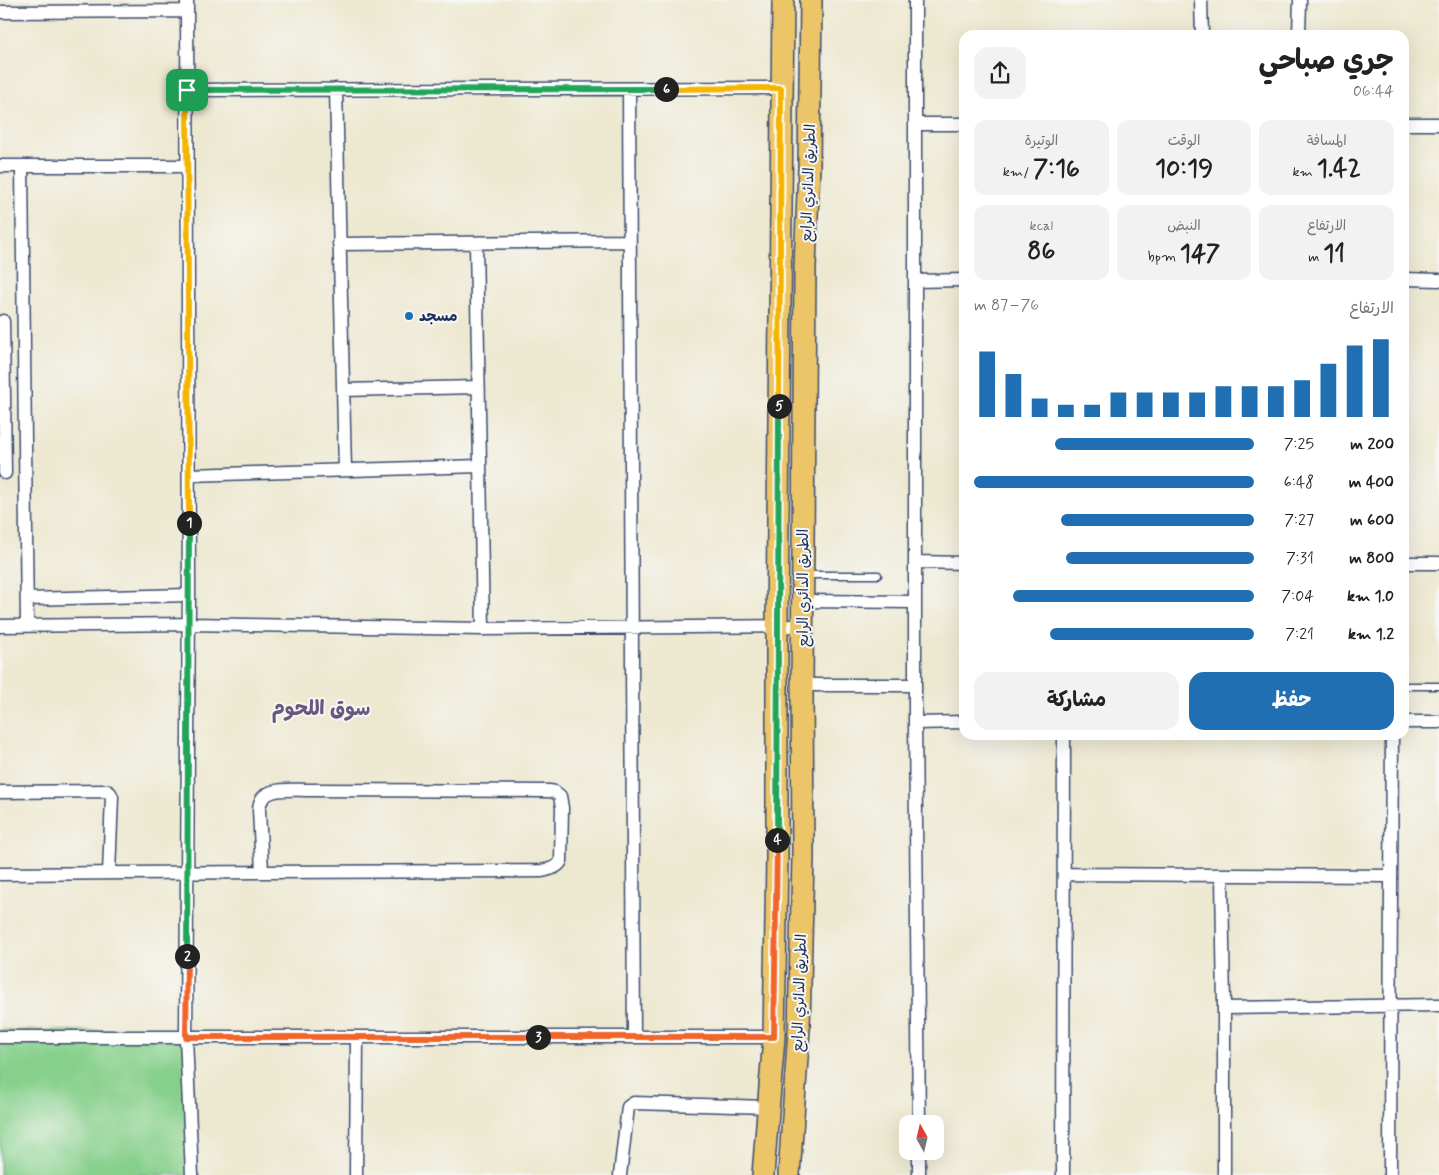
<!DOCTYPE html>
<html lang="ar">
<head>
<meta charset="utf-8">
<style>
  :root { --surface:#fff; --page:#f2f2f2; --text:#222; --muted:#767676; --accent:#1f6fb2 }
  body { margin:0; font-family:Mynerve,"Playpen Sans Arabic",sans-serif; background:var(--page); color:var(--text); direction:rtl; height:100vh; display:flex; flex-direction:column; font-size:19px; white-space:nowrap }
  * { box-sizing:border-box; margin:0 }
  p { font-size:16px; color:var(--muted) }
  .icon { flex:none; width:28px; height:28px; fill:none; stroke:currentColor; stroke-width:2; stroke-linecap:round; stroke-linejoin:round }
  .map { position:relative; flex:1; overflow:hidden; direction:ltr }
  .details { position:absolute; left:959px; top:30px; width:450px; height:710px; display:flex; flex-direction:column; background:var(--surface); border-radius:15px; box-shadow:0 5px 20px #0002; direction:rtl }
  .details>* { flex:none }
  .needle { width:32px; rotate:352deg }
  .buttons { position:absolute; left:899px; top:1115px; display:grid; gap:10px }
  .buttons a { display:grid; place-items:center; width:45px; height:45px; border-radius:10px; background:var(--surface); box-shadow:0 5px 20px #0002; font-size:25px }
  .pin { position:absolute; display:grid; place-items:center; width:42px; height:42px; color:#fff; margin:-21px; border-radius:10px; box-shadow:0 2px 8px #0006 }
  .km { position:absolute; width:25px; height:25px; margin:-12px; border-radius:50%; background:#222; color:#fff; font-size:14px; line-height:25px; text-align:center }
  .round { display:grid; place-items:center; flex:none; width:52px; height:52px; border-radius:15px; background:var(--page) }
  .head { display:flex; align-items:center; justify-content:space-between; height:85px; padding:0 15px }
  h1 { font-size:28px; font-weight:700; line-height:38px }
  .metrics { display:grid; grid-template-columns:repeat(3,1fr); gap:8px; height:85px; padding:5px 15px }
  .metrics div { display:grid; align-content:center; border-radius:12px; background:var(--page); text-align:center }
  .metrics b { font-size:25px; font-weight:700 }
  .metrics small { font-size:14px; font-weight:400 }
  .metrics p { font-size:14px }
  .chart { height:140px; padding:10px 15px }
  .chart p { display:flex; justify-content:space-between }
  .chart svg { width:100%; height:90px; margin-top:5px; stroke:var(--accent); stroke-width:6 }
  .primary-button { display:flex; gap:10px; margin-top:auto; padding:10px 15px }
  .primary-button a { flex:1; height:58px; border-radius:15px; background:var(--accent); color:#fff; font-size:20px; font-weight:700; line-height:58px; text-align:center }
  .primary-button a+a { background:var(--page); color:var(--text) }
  ul { padding:0 15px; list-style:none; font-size:16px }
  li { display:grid; grid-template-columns:80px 60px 1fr; align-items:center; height:38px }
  li i { height:12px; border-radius:6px; background:var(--accent) }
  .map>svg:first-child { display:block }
  .green { fill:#87d08c; stroke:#518075 }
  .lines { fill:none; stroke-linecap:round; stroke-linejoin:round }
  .lane-casing { stroke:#3a4b6f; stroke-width:9 }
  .street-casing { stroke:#3a4b6f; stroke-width:15 }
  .primary-casing { stroke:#3a4b6f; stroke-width:24 }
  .lane { stroke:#fff; stroke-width:6 }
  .street { stroke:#fff; stroke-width:12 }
  .primary { stroke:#edc569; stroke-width:21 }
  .split-1-casing { stroke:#fff; stroke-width:10 }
  .split-2-casing { stroke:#fff; stroke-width:10 }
  .split-3-casing { stroke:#fff; stroke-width:10 }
  .split-4-casing { stroke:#fff; stroke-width:10 }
  .split-5-casing { stroke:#fff; stroke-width:10 }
  .split-6-casing { stroke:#fff; stroke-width:10 }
  .split-7-casing { stroke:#fff; stroke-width:10 }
  .split-1 { stroke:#f5b400; stroke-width:6 }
  .split-2 { stroke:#22a559; stroke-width:6 }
  .split-3 { stroke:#f0652b; stroke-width:6 }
  .split-4 { stroke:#f0652b; stroke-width:6 }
  .split-5 { stroke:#22a559; stroke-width:6 }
  .split-6 { stroke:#f5b400; stroke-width:6 }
  .split-7 { stroke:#22a559; stroke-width:6 }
  .poi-dot { fill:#1f6fb2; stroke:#f6f6f2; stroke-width:2 }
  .labels { text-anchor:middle; stroke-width:4; stroke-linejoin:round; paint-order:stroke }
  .street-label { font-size:15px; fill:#1b2f5e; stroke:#f6f6f2 }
  .poi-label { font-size:15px; font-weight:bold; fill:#1b2f5e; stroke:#f6f6f2; text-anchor:start }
  .district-label { font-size:20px; font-weight:bold; fill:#685881; stroke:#f6f6f2 }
</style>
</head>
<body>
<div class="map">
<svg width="1439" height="1175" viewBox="0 0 1439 1175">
  <rect width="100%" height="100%" fill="#f6f6f2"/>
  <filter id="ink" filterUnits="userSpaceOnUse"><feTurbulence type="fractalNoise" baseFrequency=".02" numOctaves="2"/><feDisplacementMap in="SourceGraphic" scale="10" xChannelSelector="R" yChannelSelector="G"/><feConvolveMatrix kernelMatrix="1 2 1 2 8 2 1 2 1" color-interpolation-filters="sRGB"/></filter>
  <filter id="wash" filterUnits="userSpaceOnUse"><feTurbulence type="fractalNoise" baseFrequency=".0096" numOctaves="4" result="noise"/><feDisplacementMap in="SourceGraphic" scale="20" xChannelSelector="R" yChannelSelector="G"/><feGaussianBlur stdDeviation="1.12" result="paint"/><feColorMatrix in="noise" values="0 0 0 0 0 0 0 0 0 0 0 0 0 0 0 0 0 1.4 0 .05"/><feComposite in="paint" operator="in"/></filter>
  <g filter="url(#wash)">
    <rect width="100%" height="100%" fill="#ede8d0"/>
    <path class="green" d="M0,1030L192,1031L193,1175H0Z"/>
  </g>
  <g filter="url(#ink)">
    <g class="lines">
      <g class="lane-casing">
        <path id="lane" d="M805,575H878
          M1404,686H1439"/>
      </g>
      <g class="street-casing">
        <path id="street" d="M187,0L189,595L186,1037L192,1175
          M915,0V723L919,1124
          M1201,0L1202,35
          M0,12L187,11
          M1299,35L1300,0
          M336,89L345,470
          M629,89L634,1037
          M187,90L781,88
          M915,124H964
          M1404,124H1439
          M0,166H187
          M22,166L27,626
          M476,243L483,629
          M339,244L630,241
          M1404,279L1439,280
          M915,281L964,280
          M3,321L5,473
          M343,390L478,387
          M189,475L480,466
          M915,562L964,563
          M1404,563H1439
          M27,599L189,595
          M803,601L915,602
          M0,626L189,624L483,629L803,626
          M802,685H915
          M1404,722H1439
          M915,723L964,722
          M308,790L549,791L555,792L560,796L562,808L561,861C557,868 550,869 542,871L262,872L259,809C260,785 292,790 308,790Z
          M0,792L107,791L110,793L112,797L109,873
          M0,874L262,872
          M1064,874L1390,876
          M1222,876L1224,1008V1175
          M1224,1008L1439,1005
          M0,1037H774
          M919,1151V1175
          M356,1175L357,1037
          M620,1175L628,1107L634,1103L768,1107
          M1063,1175L1064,735
          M1390,1175C1391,1028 1390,882 1392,735"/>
      </g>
      <g class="primary-casing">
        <path id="primary" d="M763,1175L774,1037L777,858V626L783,0
          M789,1175L799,1029L803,857L802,685L805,267L809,167L811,0"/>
      </g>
      <use href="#lane" class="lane"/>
      <use href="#street" class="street"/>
      <use href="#primary" class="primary"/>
    </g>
  </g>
  <g class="lines" filter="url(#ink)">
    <g class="split-1-casing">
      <path id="split-1" d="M187,90L189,523"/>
    </g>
    <g class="split-2-casing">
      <path id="split-2" d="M187,956L189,523"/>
    </g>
    <g class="split-3-casing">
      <path id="split-3" d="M187,956L186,1037H538"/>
    </g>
    <g class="split-4-casing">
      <path id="split-4" d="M538,1037H774L777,840"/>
    </g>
    <g class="split-5-casing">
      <path id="split-5" d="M777,840L779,406"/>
    </g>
    <g class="split-6-casing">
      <path id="split-6" d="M666,89L781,88L779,406"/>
    </g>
    <g class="split-7-casing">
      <path id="split-7" d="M187,90L666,89"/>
    </g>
    <use href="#split-1" class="split-1"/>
    <use href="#split-2" class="split-2"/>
    <use href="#split-3" class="split-3"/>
    <use href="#split-4" class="split-4"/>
    <use href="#split-5" class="split-5"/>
    <use href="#split-6" class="split-6"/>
    <use href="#split-7" class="split-7"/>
  </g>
  <circle class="poi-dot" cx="409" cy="316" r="5"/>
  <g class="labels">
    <g class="street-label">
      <text transform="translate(808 183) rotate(-88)" y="5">الطريق الدائري الرابع</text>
      <text transform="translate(803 588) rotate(-90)" y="5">الطريق الدائري الرابع</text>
      <text transform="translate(799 993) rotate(-88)" y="5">الطريق الدائري الرابع</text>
    </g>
    <g class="poi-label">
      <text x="419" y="321">مسجد</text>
    </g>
    <g class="district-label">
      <text x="321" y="715">سوق اللحوم</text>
    </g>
  </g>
</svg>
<div class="buttons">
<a><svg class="needle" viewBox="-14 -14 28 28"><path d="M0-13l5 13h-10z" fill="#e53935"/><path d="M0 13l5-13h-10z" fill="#767676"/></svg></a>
</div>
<div class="pin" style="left:187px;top:90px;background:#1e9e55"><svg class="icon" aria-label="arrive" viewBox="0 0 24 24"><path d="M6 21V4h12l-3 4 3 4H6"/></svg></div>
<b class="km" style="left:189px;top:523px">1</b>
<b class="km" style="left:187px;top:956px">2</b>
<b class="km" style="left:538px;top:1037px">3</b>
<b class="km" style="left:777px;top:840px">4</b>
<b class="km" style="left:779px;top:406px">5</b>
<b class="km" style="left:666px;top:89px">6</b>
<section class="details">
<div class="head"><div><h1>جري صباحي</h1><p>06:44</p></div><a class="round"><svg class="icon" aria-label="share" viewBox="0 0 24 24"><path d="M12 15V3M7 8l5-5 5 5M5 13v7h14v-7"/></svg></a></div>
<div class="metrics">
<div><p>المسافة</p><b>1.42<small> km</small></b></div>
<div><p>الوقت</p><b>10:19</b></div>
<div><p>الوتيرة</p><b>7:16<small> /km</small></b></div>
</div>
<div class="metrics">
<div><p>الارتفاع</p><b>11<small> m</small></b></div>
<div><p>النبض</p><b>147<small> bpm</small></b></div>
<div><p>kcal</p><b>86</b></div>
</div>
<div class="chart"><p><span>الارتفاع</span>76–87 m</p>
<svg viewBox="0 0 160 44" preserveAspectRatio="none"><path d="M5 44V12M15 44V23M25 44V35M35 44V38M45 44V38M55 44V32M65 44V32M75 44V32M85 44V32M95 44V29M105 44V29M115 44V29M125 44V26M135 44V18M145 44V9M155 44V6"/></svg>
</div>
<ul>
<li><b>200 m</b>7:25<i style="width:71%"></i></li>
<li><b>400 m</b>6:48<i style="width:100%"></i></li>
<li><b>600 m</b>7:27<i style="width:69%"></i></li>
<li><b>800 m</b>7:31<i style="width:67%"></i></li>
<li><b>1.0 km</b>7:04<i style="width:86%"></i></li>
<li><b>1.2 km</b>7:21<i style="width:73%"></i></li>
</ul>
<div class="primary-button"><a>حفظ</a><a>مشاركة</a></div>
</section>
</div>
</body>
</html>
